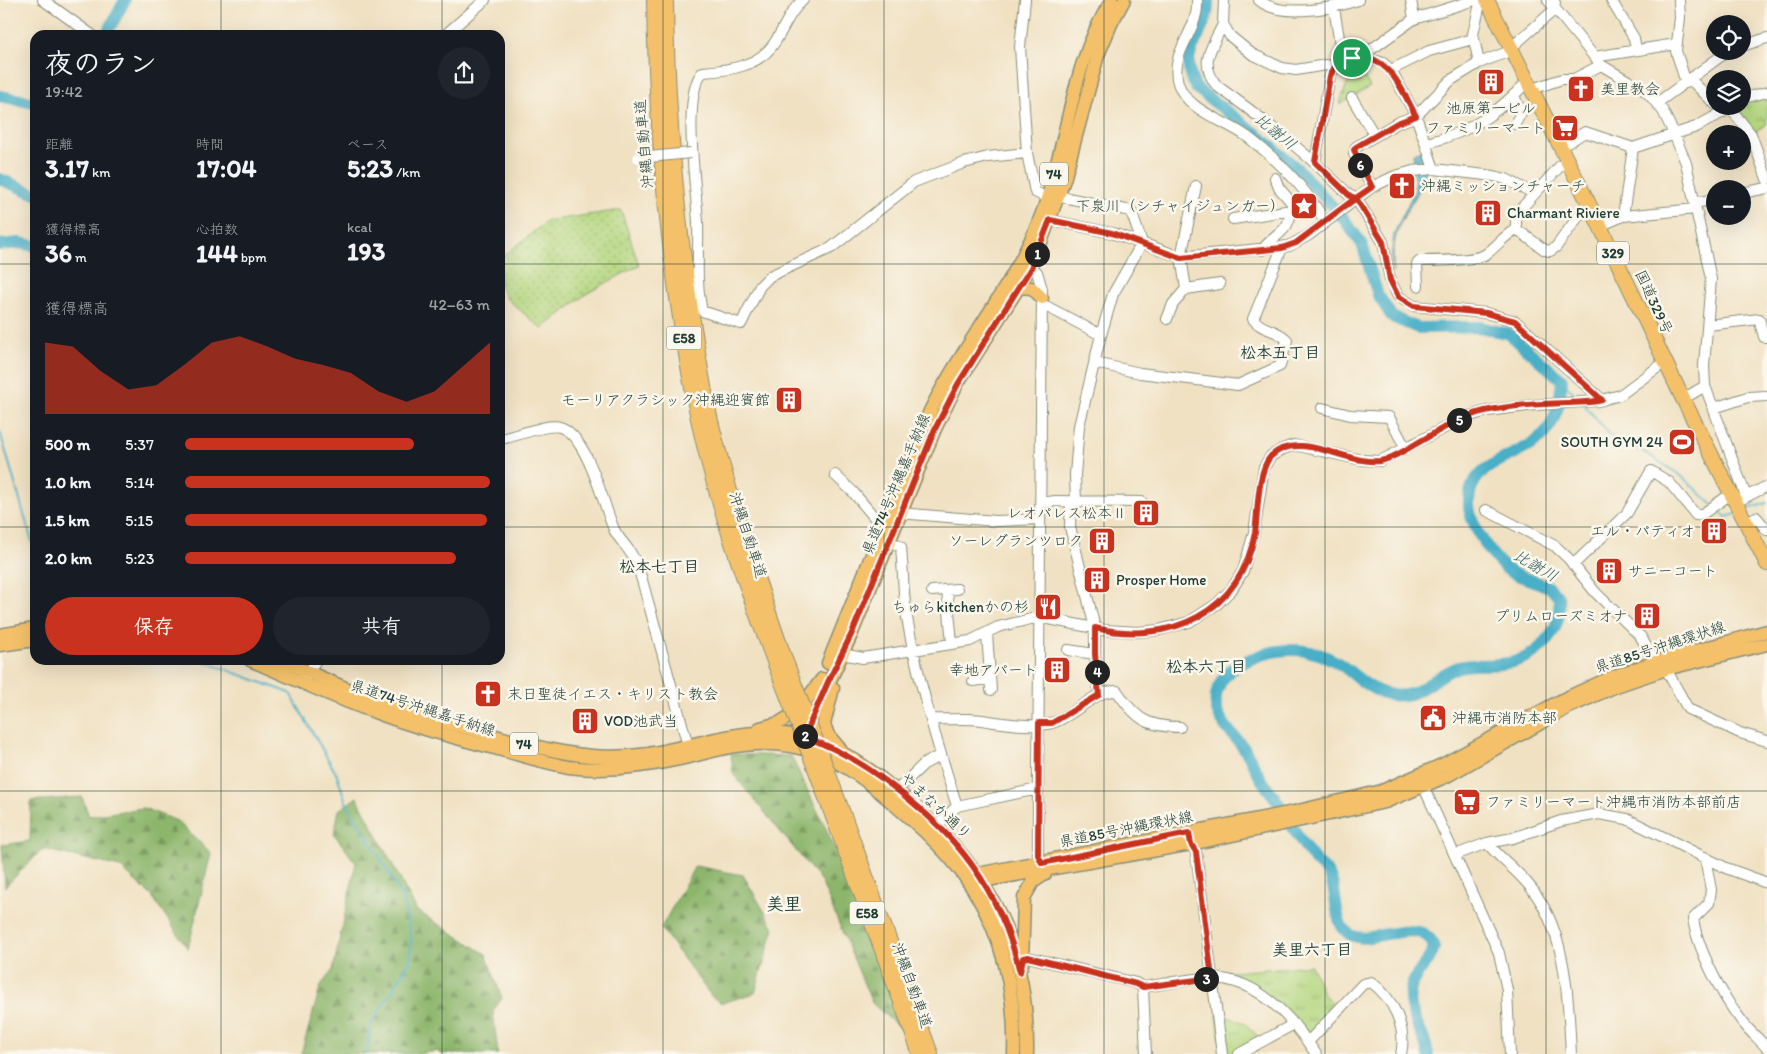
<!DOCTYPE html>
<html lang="ja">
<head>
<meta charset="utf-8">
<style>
  :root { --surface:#171b24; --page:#20242c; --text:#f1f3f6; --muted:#9ea1a6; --accent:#c8321e }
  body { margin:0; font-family:Itim,"Klee One",sans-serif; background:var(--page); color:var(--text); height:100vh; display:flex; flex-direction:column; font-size:19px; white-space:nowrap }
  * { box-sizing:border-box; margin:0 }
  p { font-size:16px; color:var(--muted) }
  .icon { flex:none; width:28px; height:28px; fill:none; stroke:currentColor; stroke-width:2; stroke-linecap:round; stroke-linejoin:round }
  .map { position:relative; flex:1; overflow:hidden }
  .sheet { position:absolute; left:30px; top:30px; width:475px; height:635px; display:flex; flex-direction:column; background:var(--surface); border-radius:15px; box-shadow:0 5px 20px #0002 }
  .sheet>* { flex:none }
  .controls { position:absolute; left:1706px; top:15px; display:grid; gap:10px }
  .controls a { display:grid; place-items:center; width:45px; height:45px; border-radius:50%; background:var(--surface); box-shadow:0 5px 20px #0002; font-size:25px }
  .pin { position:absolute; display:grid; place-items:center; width:42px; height:42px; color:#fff; margin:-21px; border:2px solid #fff; border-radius:50%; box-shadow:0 1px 5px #0007 }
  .km { position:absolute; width:25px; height:25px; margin:-12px; border-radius:50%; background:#222; color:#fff; font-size:14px; line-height:25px; text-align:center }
  .round { display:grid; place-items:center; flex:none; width:52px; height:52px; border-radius:26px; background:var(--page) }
  .headline { display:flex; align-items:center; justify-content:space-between; height:85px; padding:0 15px }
  h1 { font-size:28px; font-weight:700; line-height:38px }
  .stats { display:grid; grid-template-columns:repeat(3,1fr); gap:8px; height:85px; padding:5px 15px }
  .stats div { display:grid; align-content:center }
  .stats b { font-size:25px; font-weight:700 }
  .stats small { font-size:14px; font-weight:400 }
  .stats p { font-size:14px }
  .chart { height:140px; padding:10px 15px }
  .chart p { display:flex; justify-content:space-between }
  .chart svg { width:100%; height:90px; margin-top:5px; fill:var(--accent); opacity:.7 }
  .primary-button { display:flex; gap:10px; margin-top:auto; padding:10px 15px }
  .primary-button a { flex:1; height:58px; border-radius:30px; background:var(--accent); color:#fff; font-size:20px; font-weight:700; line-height:58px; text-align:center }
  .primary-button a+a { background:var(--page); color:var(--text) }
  ul { padding:0 15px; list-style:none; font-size:16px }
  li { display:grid; grid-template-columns:80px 60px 1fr; align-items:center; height:38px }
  li i { height:12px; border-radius:6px; background:var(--accent) }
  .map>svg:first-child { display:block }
  .grass { fill:url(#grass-dots); stroke:#688958 }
  .forest { fill:url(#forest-firs); stroke:#567a50 }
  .park { fill:url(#park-tufts); stroke:#688958 }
  .water { fill:url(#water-waves); stroke:#34767e }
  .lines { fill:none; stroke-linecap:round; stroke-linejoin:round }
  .stream { stroke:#48afc7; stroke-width:2 }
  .river { stroke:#48afc7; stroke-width:12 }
  .minor-casing { stroke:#888f7b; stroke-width:12 }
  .major-casing { stroke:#888f7b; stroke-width:15 }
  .highway-casing { stroke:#888f7b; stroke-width:16 }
  .minor { stroke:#fff; stroke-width:10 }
  .major { stroke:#f4c16a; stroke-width:12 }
  .highway { stroke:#f4c16a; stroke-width:14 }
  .minor-bridge-casing { stroke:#888f7b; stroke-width:12; stroke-linecap:butt }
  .highway-bridge-casing { stroke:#888f7b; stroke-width:16; stroke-linecap:butt }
  .minor-bridge { stroke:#fff; stroke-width:10 }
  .highway-bridge { stroke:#f4c16a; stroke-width:14 }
  .route-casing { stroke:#fff; stroke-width:10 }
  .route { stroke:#c8321e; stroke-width:6 }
  .grid { fill:none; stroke:#1f3d34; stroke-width:1; stroke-opacity:0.55 }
  .labels { text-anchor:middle; stroke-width:5; stroke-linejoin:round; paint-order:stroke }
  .shield { fill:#fbf7ec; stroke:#61756b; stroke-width:1 }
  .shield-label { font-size:14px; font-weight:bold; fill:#1f3d34 }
  .poi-label { font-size:15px; fill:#1f3d34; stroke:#fbf7ec; text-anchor:end }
  .street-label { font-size:15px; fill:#1f3d34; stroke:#fbf7ec }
  .water-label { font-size:16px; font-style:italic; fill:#2b5f60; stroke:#fbf7ec }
  .neighbourhood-label { font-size:16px; font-weight:bold; fill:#1f3d34; stroke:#fbf7ec }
  .quarter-label { font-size:18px; font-weight:bold; fill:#1f3d34; stroke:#fbf7ec }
</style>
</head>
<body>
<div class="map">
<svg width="1767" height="1054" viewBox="0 0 1767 1054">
  <defs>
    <pattern id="grass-dots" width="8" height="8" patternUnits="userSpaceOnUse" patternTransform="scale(1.25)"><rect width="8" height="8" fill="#b2d57d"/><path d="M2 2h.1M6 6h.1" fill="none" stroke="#90ae67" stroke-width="1.8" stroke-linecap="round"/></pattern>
    <pattern id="forest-firs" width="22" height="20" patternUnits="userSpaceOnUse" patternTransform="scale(1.25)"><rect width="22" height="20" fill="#8db66c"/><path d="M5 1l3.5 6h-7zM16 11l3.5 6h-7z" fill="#73955a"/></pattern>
    <pattern id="park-tufts" width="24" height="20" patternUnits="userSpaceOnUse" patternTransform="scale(1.25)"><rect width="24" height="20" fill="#b2d57d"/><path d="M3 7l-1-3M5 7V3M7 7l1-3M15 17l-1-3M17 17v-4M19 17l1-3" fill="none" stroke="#90ae67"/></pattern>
    <pattern id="water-waves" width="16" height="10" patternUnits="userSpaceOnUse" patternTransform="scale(1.25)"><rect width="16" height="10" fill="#48afc7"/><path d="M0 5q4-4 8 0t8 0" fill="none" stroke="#3b90a2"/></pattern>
  </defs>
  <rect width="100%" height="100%" fill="#fbf7ec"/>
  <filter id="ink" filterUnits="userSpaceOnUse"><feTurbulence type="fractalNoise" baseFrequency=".02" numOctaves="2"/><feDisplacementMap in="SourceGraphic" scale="10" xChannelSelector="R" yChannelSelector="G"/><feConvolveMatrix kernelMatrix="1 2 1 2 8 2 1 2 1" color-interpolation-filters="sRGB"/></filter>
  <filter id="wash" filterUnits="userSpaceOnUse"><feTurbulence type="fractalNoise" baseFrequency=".0096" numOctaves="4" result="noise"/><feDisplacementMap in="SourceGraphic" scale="20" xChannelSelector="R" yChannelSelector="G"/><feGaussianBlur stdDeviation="1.12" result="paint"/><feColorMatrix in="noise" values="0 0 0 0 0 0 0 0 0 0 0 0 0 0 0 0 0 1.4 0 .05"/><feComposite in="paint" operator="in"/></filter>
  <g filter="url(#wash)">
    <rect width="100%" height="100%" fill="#f0e1c2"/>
    <path class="grass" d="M621,210L639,265L586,294L542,329L506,298L500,286V259L547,221Z"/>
    <path class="forest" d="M731,754L791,756L853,885L904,1032L872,1003L821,881L733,774Z
      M82,797L89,816L143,808L177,821L211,853L188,949L152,896L120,867L43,849L5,887L2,845L30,841L31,801Z
      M357,797L417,911L486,954L502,998L493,1011L498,1054H440L438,1051L416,1054H301L321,985L333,970L356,863L334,834L339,810Z
      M695,866L743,875L774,928L755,993L722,1003L712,997L661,928Z"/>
    <path class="park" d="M1362,73L1370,87L1339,105L1348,81Z
      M1767,92V124L1751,134L1734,106H1742L1743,100Z
      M1311,965L1324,995L1339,1009L1308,1042L1273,1002L1211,974Z
      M1217,1015C1238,1018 1250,1023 1261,1043L1239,1054H1222Z"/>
    <path class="water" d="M1425,148C1438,177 1406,204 1398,230C1393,244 1393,257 1393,272L1391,257L1394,233L1415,190L1413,153Z"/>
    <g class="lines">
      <path class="stream" d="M1562,380L1579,399
        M1585,406L1611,436L1625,445L1641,450L1680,475L1712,504
        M0,432L35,552
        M1717,510L1726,517L1737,514
        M1746,510L1767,503
        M200,660L290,693L337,775L346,802L395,883L403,900L411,938L410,959L405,970L371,1024L367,1054"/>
      <path class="river" d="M1208,0C1210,36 1174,49 1196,88L1259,136L1299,170L1343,218L1362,244L1378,295L1392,317L1418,328L1480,327L1509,334L1562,380C1560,401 1557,421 1542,436C1520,459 1467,460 1469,505C1470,525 1494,562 1511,572C1527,582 1549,580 1559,599C1563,634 1535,661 1501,664C1487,666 1469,663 1456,668C1432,677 1420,699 1392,695C1371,692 1359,678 1344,667C1311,643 1270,646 1237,666C1222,675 1212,692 1217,710C1221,725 1237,738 1245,750C1251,759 1255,768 1260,777C1265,786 1272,793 1277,801C1289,820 1300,842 1314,859C1318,864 1323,867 1327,872C1343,894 1326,936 1364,938C1385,937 1427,918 1434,948C1429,962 1417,971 1412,985C1403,1008 1425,1032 1428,1054
        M106,35L125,0
        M0,96L35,103
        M0,179L35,194
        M0,245L19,243L35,246"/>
    </g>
  </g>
  <g filter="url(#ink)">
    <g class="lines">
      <g class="minor-casing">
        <path id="minor" d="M43,0L92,35
          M803,0C789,12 785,27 775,42C759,67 730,70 703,72C681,92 697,193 698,223C699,252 695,282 702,311L741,324L760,286L770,276L831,248L914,182L964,163L988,157L1027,153
          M1025,0L1020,47L1027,153L1035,192L1047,198
          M1197,0C1200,30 1169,51 1178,83C1187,112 1228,121 1249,138C1279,161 1307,189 1325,222
          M1224,0L1223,24L1230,36L1252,54L1282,68L1296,70L1326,65L1335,67L1352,58L1362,56L1383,63L1391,70L1416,116L1434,169
          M1259,0C1280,19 1334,8 1358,0
          M1411,0L1414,19L1475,0
          M1548,0L1601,65L1647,92L1663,111L1674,134L1686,163L1711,279L1704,366L1705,386L1746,496
          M1611,0L1634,38L1636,50
          M1679,0L1680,18L1676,51L1686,83
          M1334,8L1343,62
          M1223,24C1212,48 1198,62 1217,86C1265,120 1309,155 1350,196L1356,198L1383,242L1390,280L1398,296L1414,306L1486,313L1515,321L1602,400
          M445,35L485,0
          M1742,46L1767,38
          M1362,56L1414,19
          M1594,57L1676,44
          M1479,63L1473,34L1480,4L1487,0
          M1391,70L1429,51L1473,39
          M1691,80L1715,104
          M1532,89L1562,79H1574L1601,65
          M1514,95L1521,113L1515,124
          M1352,98L1375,136
          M1742,100L1748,97L1767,92
          M1657,103L1728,51
          M1731,109L1751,134L1767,179
          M1427,143C1473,131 1495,115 1528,81
          M1561,147L1585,132L1633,148L1623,216
          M1633,148L1696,127L1734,106
          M1568,161L1561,165L1516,214V229L1545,250L1550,251L1556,247L1583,210L1590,206
          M1315,162L1330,76L1335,67
          M1372,187L1354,154L1356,147L1397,123L1416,116L1451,80L1479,63L1505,53L1553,11L1555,3
          M1742,193L1767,188
          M1058,196L1131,211L1142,243L1113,294L1101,335L1079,426L1075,475L1076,502
          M1695,203L1715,199
          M1233,219L1292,210
          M1050,220L1112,233L1181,257L1289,246L1309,235L1372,187L1395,176L1413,171L1434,169L1494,176L1506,179L1533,193
          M1600,226L1623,216L1696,209
          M1262,250C1278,230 1290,235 1292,203L1279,188L1275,178
          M1023,264L1037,272L1042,289L1038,789V855L1042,863
          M1418,286L1417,264L1420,261C1434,261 1476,261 1486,254C1497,246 1504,236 1516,229
          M1186,289L1181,257L1196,186
          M1042,304L1101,335
          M1167,319L1173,304L1186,289L1220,284
          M1708,325L1759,319L1764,337
          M1095,363L1140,373L1238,385L1280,366L1287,340C1278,329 1262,331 1253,319L1282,248
          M1683,399L1705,386
          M1322,408L1350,415L1389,417L1406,449
          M1714,408L1748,397L1767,396
          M500,439C516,437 546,423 560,427C587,435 603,503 613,527C616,536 625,544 630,552C636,560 639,571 642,580L690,753
          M835,475L853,492L875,518L886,520L899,513L996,521L1040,519
          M1742,499L1767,486
          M1071,501L1070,527L1095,628V654L1099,695
          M1041,503L1055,501L1142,502
          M1486,510L1555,546L1568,558L1595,592L1641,637L1655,662
          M1752,519L1756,517L1767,530
          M890,541L901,547C903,568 903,591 906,612C917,678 937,743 957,806
          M1573,565L1627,513L1651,471L1669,482L1696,515L1704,513L1732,493
          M947,590L952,643
          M932,591L957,589
          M987,634L991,690
          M1068,650L1095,654
          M842,654L863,658L970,641L998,627L1039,617L1104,630L1138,632L1159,630L1189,622L1217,604L1232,589L1243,571L1254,533L1264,467L1271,456L1283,449L1294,445L1362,460L1380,461L1466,417L1487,411L1535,405L1598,401L1620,395L1665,362
          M1666,669L1688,709L1740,733L1767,741
          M305,678L316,660
          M973,681L990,679
          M932,719C948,720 966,718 982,720C1000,723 1035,728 1052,723C1075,716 1093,690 1117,691C1136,719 1147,727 1180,727
          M1421,781L1499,953L1507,990L1510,1054
          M897,790L924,764L941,755
          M937,826L957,806L1038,789
          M1190,838L1196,852L1222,1054
          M1487,843C1499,857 1515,869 1527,883C1567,928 1568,997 1571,1054
          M1455,855L1487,843L1513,838L1561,821L1599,814L1627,819L1726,868L1767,883
          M1705,857L1711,890L1709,903L1693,919C1698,950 1722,996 1741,1020C1748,1030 1759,1039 1767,1048
          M1023,958L1028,957L1136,983L1143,987C1165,984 1189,978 1212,978C1259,979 1292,1018 1316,1054
          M1143,987L1146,1054
          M1308,1042L1363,984L1371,982C1393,998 1407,1027 1401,1054
          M1239,1054L1294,1024"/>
      </g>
      <g class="major-casing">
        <path id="major" d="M1019,287L1032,288L1042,298
          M0,635L35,629
          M0,645L35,640
          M250,660C291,677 330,696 372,711C413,727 456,738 498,749C521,755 545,763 569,767C606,772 644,767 680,759C710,752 740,742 771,744C822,746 858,772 895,805C919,826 944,848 963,874C1001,927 1016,990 1014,1054
          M280,660C314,674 348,690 382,703C417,716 453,724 488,734C514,741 541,749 568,753C591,757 616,758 640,755C684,750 726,731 772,733C817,735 853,756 888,784C981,857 1029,933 1027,1054
          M828,663L930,411C963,344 1014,287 1041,216C1068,146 1070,64 1112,0
          M833,688L824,724L828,735L840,749
          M760,728L779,723L798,711L822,679
          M808,728L852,633L935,429L957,384L1019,287L1037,253L1064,180L1098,55L1111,24L1124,0
          M972,879L978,874L1294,812L1382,791L1442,765L1562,700L1612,677L1655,662L1767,631
          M976,882L1191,844L1385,802L1447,776L1567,708L1616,686L1666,669L1767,644
          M1022,965L1024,898L1033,882L1045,874"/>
      </g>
      <g class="highway-casing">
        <path id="highway" d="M654,0C656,140 670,282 698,419C716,503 745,584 775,664
          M666,0C667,106 676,211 692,316C698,351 703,387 711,421C731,502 757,580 785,659
          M1487,0L1600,226L1683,399L1767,564
          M816,771L920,1054
          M828,772L931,1054"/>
      </g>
      <use href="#minor" class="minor"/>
      <use href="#major" class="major"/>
      <use href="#highway" class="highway"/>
      <g class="minor-bridge-casing">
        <path id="minor-bridge" d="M638,158L691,153"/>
      </g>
      <g class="highway-bridge-casing">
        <path id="highway-bridge" d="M785,659L828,772
          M775,664L816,771"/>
      </g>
      <use href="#minor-bridge" class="minor-bridge"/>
      <use href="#highway-bridge" class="highway-bridge"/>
    </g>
  </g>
  <g class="lines" filter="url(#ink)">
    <g class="route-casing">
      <path id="route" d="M1352,58L1335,67L1330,76L1315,162L1350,196L1356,198L1296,243L1282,248L1181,258L1112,233L1050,220L1031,268L958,384L935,429L852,633L828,682L804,737C862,755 937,816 972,865C995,897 1011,935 1020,972L1023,958L1028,957L1136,984L1143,987L1212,978L1196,852L1191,844L1189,833L1042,863L1038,855L1039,723H1052L1099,695L1095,654V628C1171,645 1240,613 1255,533C1258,513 1257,471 1271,456C1299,429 1347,465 1380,461C1391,459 1404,451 1414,445C1437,432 1459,417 1485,411C1512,405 1541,404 1568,403C1579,402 1591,403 1602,400L1515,321L1486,313L1414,306L1398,296L1390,280L1383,242L1356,198L1372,187L1354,150L1356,147L1397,123L1416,116C1401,89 1389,52 1352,58"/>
    </g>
    <use href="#route" class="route"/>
  </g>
  <path class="grid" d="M221,0V35M442,0V35M663,0V1054M884,0V1054M1104,0V1054M1325,0V1054M1546,0V1054M0,264H35M500,264H1767M0,527H35M500,527H1767M221,660V1054M442,660V1054M0,791H1767"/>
  <defs>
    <g id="building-square" transform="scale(1.4375)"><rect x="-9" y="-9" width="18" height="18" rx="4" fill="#c8321e" stroke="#fbf7ec"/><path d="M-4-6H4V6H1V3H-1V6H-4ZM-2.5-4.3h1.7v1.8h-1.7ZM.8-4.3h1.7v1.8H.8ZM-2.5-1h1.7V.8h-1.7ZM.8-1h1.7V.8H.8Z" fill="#fff"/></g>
    <g id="church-square" transform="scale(1.4375)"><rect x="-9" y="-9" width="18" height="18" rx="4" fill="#c8321e" stroke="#fbf7ec"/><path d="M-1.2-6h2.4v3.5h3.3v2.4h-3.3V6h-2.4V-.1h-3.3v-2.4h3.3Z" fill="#fff"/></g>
    <g id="supermarket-square" transform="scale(1.4375)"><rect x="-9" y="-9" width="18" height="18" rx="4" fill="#c8321e" stroke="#fbf7ec"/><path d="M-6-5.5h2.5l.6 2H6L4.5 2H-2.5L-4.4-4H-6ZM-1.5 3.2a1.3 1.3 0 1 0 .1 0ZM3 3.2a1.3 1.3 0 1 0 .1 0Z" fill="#fff"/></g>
    <g id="sight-square" transform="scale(1.4375)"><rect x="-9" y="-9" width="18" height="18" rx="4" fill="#c8321e" stroke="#fbf7ec"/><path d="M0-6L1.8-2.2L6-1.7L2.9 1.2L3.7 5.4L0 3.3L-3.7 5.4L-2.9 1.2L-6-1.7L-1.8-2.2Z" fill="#fff"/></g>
    <g id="stadium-square" transform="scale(1.4375)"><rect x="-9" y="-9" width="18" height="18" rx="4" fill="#c8321e" stroke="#fbf7ec"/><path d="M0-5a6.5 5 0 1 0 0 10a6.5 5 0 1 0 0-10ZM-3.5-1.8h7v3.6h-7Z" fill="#fff"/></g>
    <g id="restaurant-square" transform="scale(1.4375)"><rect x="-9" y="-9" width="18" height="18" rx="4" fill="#c8321e" stroke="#fbf7ec"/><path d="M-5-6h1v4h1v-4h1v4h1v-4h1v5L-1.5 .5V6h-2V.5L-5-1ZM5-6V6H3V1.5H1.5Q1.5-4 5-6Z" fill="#fff"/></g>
    <g id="civic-square" transform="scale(1.4375)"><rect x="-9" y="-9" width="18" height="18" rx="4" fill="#c8321e" stroke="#fbf7ec"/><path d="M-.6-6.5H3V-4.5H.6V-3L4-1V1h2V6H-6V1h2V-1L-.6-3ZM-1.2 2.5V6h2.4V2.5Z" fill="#fff"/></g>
  </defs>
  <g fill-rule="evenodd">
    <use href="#building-square" x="1491" y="82"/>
    <use href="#church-square" x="1581" y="89"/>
    <use href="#supermarket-square" x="1565" y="128"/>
    <use href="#church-square" x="1402" y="186"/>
    <use href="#sight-square" x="1304" y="206"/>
    <use href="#building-square" x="1488" y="213"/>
    <use href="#building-square" x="789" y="400"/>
    <use href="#stadium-square" x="1682" y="442"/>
    <use href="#building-square" x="1146" y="513"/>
    <use href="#building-square" x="1714" y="531"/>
    <use href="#building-square" x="1102" y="541"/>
    <use href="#building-square" x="1609" y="571"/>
    <use href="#building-square" x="1097" y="580"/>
    <use href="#restaurant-square" x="1048" y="607"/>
    <use href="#building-square" x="1647" y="616"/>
    <use href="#building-square" x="1057" y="670"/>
    <use href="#church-square" x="488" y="694"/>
    <use href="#civic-square" x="1433" y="718"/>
    <use href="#building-square" x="585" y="721"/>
    <use href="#supermarket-square" x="1467" y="802"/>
  </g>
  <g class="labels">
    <g class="shield">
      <rect x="1040" y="162.5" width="28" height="23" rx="4"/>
      <rect x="1597" y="241.5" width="32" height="23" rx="4"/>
      <rect x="666.5" y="326.5" width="35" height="23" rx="4"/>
      <rect x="510" y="732.5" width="28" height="23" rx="4"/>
      <rect x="849.5" y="901.5" width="35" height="23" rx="4"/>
    </g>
    <g class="shield-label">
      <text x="1054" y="179">74</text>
      <text x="1613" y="258">329</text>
      <text x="684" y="343">E58</text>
      <text x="524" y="749">74</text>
      <text x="867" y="918">E58</text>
    </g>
    <g class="poi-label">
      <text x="1600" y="94" text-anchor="start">美里教会</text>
      <text x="1491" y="113" text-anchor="middle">池原第一ビル</text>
      <text x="1546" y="133">ファミリーマート</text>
      <text x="1421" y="191" text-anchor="start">沖縄ミッションチャーチ</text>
      <text x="1285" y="211">下泉川（シチャイジュンガー）</text>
      <text x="1507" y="218" text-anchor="start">Charmant Riviere</text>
      <text x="770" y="405">モーリアクラシック沖縄迎賓館</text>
      <text x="1663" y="447">SOUTH GYM 24</text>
      <text x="1127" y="518">レオパレス松本Ⅱ</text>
      <text x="1695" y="536">エル・パティオ</text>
      <text x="1083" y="546">ソーレグランツロク</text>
      <text x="1628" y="576" text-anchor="start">サニーコート</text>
      <text x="1116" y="585" text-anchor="start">Prosper Home</text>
      <text x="1029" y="612">ちゅらkitchenかの杉</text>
      <text x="1628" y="621">プリムローズミオナ</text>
      <text x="1038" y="675">幸地アパート</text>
      <text x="507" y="699" text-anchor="start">末日聖徒イエス・キリスト教会</text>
      <text x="1452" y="723" text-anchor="start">沖縄市消防本部</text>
      <text x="604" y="726" text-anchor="start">VOD池武当</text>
      <text x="1486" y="807" text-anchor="start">ファミリーマート沖縄市消防本部前店</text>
    </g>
    <g class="street-label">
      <text transform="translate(644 144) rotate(-95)" y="5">沖縄自動車道</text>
      <text transform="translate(1654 302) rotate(65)" y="5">国道329号</text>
      <text transform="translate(896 484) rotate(-67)" y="5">県道74号沖縄嘉手納線</text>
      <text transform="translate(748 535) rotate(72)" y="5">沖縄自動車道</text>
      <text transform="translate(1660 647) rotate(-18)" y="5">県道85号沖縄環状線</text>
      <text transform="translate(423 708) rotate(18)" y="5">県道74号沖縄嘉手納線</text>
      <text transform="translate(936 806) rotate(43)" y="5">やまなか通り</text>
      <text transform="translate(1126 829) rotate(-11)" y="5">県道85号沖縄環状線</text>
      <text transform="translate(912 985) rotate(70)" y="5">沖縄自動車道</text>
    </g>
    <g class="water-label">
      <text transform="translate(1276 131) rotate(39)" y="6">比謝川</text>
      <text transform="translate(1536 565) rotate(30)" y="6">比謝川</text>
    </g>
    <g class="neighbourhood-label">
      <text x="1280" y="358">松本五丁目</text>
      <text x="659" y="572">松本七丁目</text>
      <text x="1206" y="672">松本六丁目</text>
      <text x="1312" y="955">美里六丁目</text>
    </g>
    <g class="quarter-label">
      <text x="784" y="910">美里</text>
    </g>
  </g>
</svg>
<div class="controls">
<a><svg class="icon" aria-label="locate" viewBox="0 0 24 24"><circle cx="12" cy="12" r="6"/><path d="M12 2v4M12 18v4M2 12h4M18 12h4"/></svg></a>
<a><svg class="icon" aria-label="layers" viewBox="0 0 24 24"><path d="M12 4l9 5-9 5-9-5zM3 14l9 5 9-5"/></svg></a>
<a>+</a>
<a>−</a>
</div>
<div class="pin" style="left:1352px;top:58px;background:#1e9e55"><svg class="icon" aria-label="arrive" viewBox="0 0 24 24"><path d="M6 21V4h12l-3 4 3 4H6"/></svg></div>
<b class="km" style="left:1037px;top:254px">1</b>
<b class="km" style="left:805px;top:736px">2</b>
<b class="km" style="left:1206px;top:979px">3</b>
<b class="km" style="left:1097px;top:672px">4</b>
<b class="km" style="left:1459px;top:420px">5</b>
<b class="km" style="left:1360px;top:165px">6</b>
<section class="sheet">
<div class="headline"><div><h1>夜のラン</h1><p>19:42</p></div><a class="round"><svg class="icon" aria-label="share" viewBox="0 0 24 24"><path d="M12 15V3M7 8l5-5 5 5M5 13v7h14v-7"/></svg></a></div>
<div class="stats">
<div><p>距離</p><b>3.17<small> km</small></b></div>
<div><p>時間</p><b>17:04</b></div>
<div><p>ペース</p><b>5:23<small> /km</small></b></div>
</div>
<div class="stats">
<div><p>獲得標高</p><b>36<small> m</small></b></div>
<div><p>心拍数</p><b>144<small> bpm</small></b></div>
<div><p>kcal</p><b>193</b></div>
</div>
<div class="chart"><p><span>獲得標高</span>42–63 m</p>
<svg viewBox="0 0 160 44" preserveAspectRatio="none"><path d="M0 44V9L10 11L20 23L30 32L40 30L50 20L60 9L70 6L80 11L90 17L100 20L110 24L120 33L130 38L140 33L150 21L160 9V44z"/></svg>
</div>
<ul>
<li><b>500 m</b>5:37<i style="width:75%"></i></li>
<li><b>1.0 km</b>5:14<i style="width:100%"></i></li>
<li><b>1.5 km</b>5:15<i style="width:99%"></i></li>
<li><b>2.0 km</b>5:23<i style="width:89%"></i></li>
</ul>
<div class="primary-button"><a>保存</a><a>共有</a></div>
</section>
</div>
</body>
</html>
